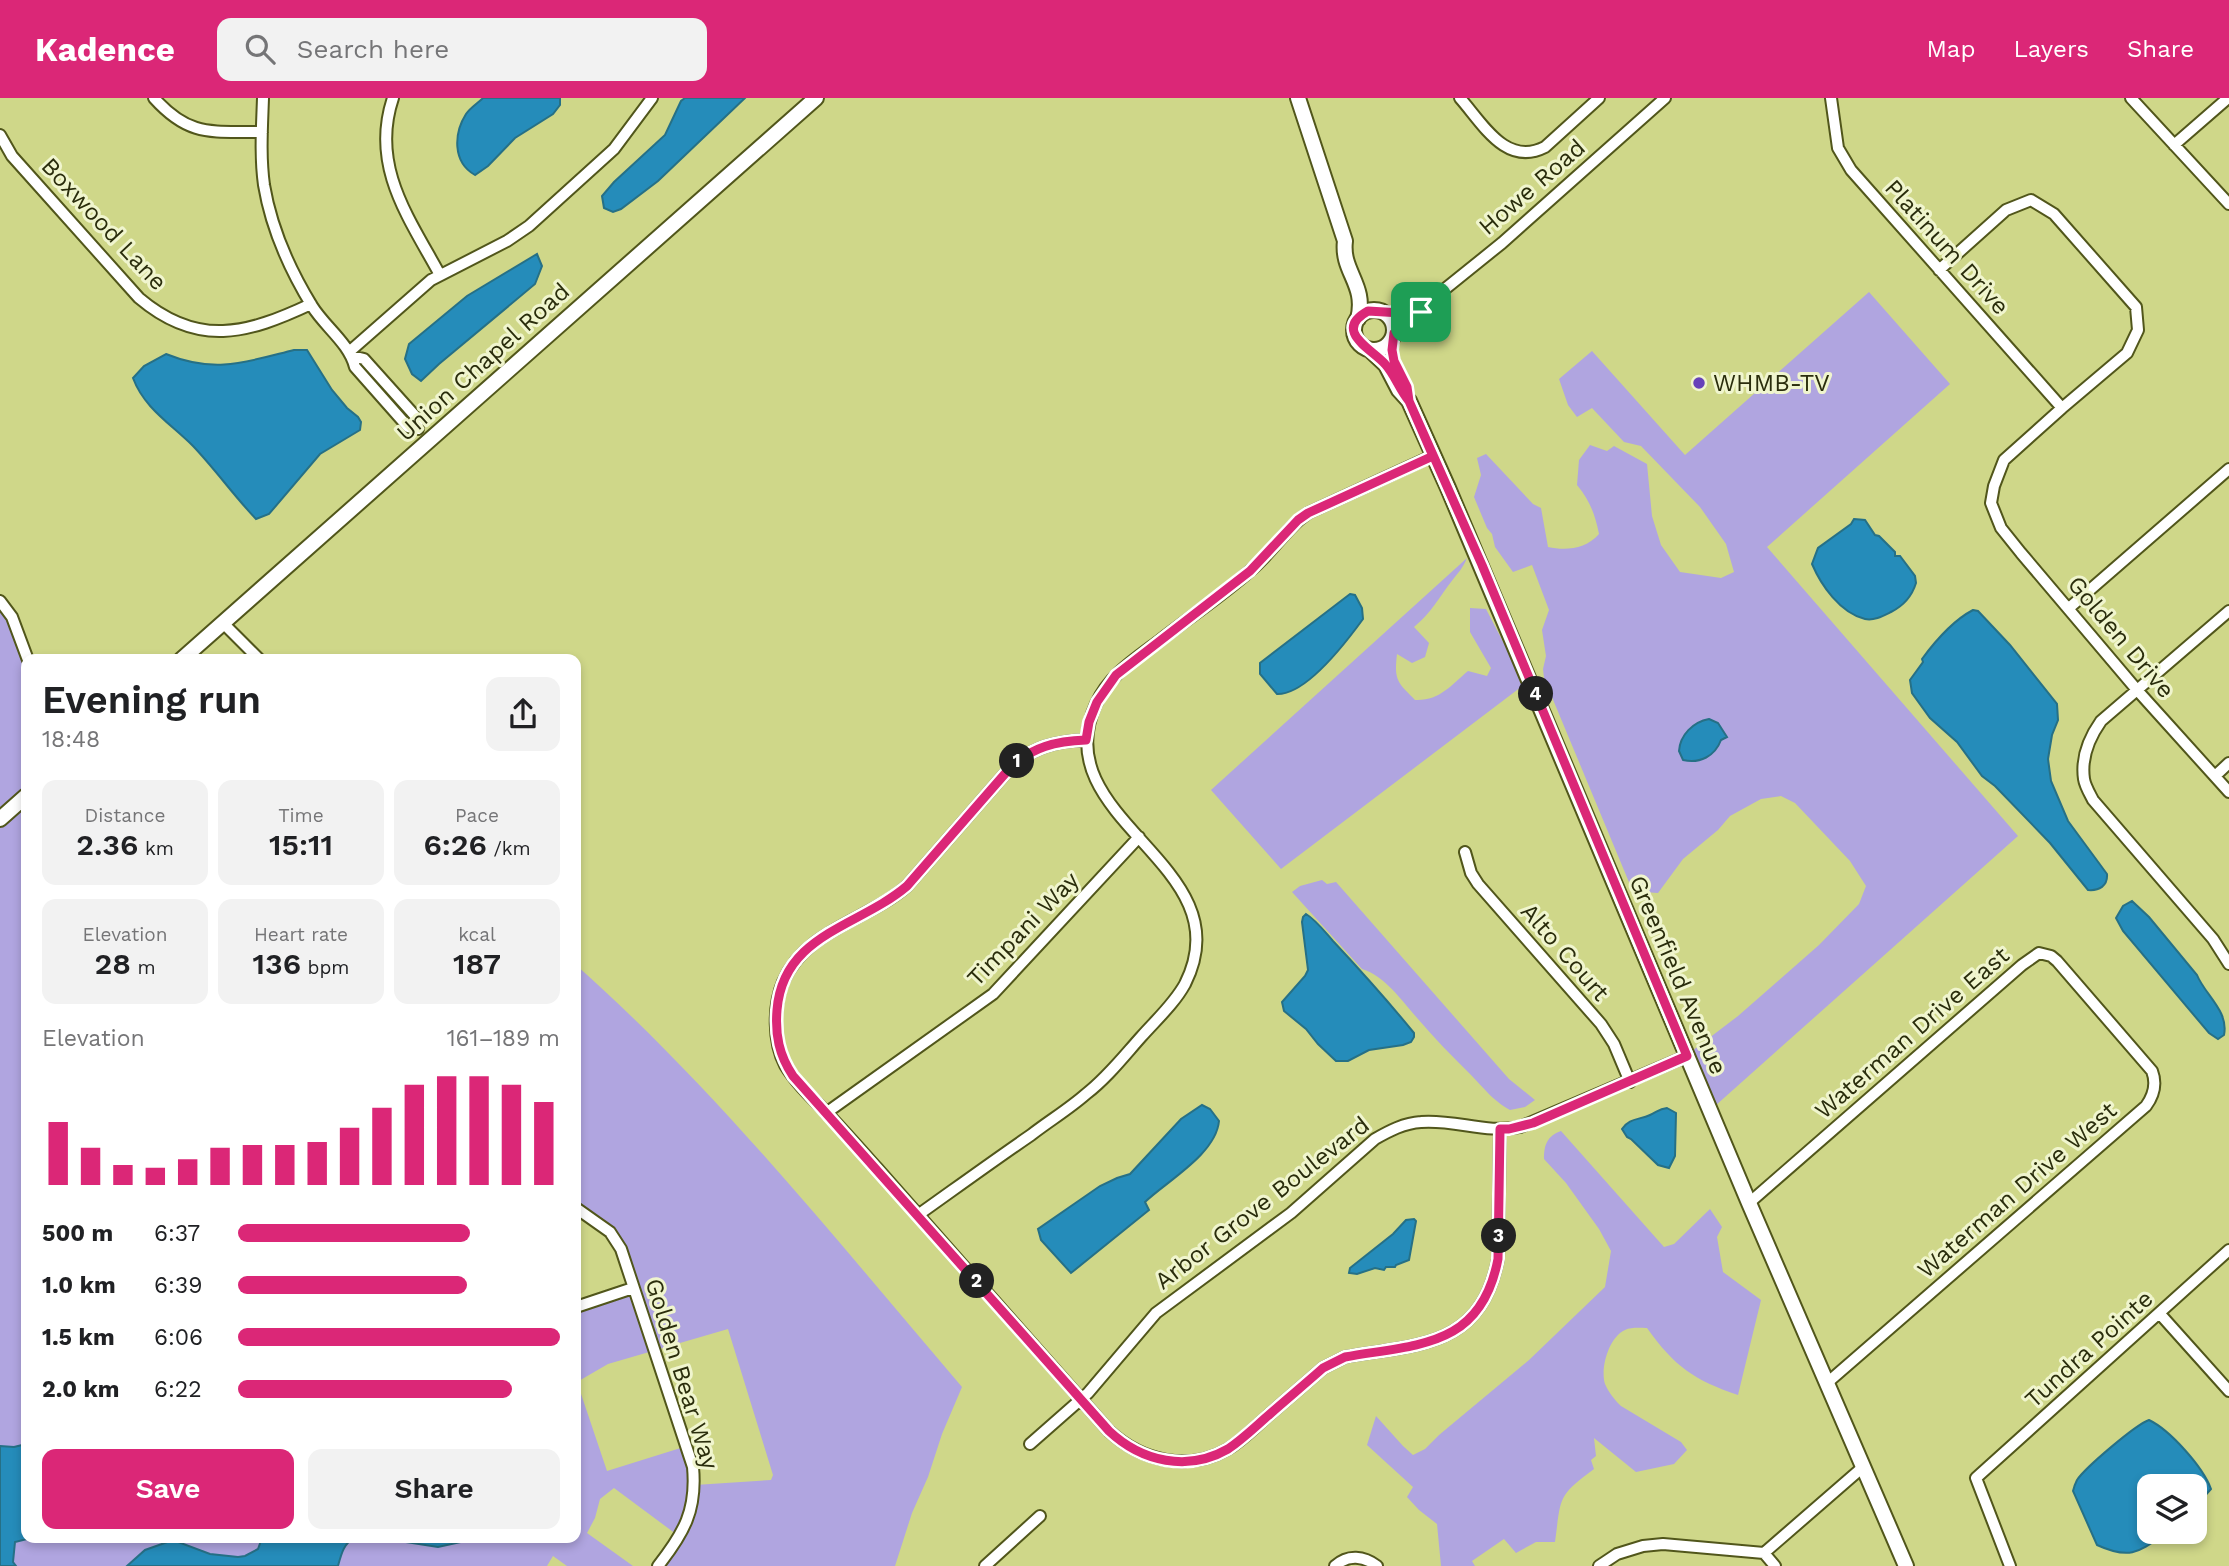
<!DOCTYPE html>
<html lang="en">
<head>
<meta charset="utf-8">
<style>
  :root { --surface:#fff; --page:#f2f2f2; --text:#202124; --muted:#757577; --accent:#db2777 }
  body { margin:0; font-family:"Work Sans",sans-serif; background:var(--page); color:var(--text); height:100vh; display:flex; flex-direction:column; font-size:26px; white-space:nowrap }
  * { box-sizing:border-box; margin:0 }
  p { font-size:23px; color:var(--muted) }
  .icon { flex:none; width:38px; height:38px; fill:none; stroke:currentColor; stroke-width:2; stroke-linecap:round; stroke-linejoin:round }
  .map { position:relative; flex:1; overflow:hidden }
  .panel { position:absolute; left:21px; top:556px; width:560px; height:889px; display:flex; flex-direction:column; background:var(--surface); border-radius:14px; box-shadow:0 4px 10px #0003 }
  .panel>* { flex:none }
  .buttons { position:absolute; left:2137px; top:1376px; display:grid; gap:14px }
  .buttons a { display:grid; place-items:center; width:70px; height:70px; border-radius:14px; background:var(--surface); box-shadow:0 4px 10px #0003; font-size:35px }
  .pin { position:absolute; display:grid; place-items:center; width:60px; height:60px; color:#fff; margin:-30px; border-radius:14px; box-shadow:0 4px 10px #0006 }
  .km { position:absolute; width:35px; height:35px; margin:-18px; border-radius:50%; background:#222; color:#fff; font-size:19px; line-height:35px; text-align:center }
  .round { display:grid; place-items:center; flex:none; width:74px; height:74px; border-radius:14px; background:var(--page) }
  .head { display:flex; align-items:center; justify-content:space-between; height:119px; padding:0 21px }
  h1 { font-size:38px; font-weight:600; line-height:52px }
  .metrics { display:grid; grid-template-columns:repeat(3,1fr); gap:10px; height:119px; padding:7px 21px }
  .metrics div { display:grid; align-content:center; border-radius:14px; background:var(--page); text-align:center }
  .metrics b { font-size:30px; font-weight:600 }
  .metrics small { font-size:19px; font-weight:400 }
  .metrics p { font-size:19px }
  .chart { height:196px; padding:14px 21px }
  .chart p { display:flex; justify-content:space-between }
  .chart svg { width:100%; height:126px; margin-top:7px; stroke:var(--accent); stroke-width:6 }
  .action { display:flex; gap:14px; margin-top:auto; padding:14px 21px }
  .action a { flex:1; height:80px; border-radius:14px; background:var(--accent); color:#fff; font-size:28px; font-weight:600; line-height:80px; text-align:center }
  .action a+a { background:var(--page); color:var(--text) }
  ul { padding:0 21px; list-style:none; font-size:23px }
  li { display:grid; grid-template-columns:112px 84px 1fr; align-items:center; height:52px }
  li i { height:18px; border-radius:9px; background:var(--accent) }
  header { display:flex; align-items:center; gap:42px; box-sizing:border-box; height:98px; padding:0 35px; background:var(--accent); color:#fff }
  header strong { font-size:33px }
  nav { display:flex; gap:38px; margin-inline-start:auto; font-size:24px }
  .search { width:490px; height:63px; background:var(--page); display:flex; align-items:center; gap:18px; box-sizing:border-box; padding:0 24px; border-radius:14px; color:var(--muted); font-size:26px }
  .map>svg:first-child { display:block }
  .green { fill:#b0a5e0; fill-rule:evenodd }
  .water { fill:#258cba; stroke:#267086; stroke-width:2 }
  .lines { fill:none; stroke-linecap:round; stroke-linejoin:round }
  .minor-casing { stroke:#51561b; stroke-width:14 }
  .major-casing { stroke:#51561b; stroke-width:18 }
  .minor { stroke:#fff; stroke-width:10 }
  .major { stroke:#fff; stroke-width:14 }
  .route-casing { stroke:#fff; stroke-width:14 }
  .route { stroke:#db2777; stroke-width:9 }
  .poi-dot { fill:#6741b9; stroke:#f0f5ce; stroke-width:2.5 }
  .labels { text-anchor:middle; stroke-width:6; stroke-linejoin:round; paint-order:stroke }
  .street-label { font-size:24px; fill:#2a2d0c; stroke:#f0f5ce }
  .poi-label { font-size:24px; fill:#2a2d0c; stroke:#f0f5ce; text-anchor:start }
</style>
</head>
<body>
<header>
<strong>Kadence</strong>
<div class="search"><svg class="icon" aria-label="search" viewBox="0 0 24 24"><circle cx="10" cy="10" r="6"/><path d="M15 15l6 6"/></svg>Search here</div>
<nav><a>Map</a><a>Layers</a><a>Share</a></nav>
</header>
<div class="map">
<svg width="2229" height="1468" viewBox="0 0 2229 1468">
  <rect width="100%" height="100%" fill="#cfd789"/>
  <path class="green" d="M1869,194L1950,286L1767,449L2018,738L1715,1008L1692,953L1738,918L1819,847L1859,806L1866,788L1850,763L1795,705L1781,698L1761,701L1730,718L1718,732L1683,761L1658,795L1643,794L1631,789L1544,580L1543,571L1546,558L1542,532L1549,512L1532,467L1513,474L1495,449L1492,436L1487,430L1474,399L1481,377L1477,360L1486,356L1533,406L1541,410L1548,449C1566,453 1586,451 1599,436C1595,416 1590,403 1577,387L1579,362L1590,347L1607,353L1614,348L1647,366L1652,418L1661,447L1680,474L1721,480L1734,474L1726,446L1700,409L1641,348L1624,344L1592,310L1577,319L1568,307L1559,281L1592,253L1685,357Z
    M1467,460C1463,470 1458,475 1451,484C1437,502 1433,513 1414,529L1429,545L1425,559L1412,565L1397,556C1394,582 1397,584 1415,602C1440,603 1451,587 1468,573L1487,578L1491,570L1470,534V510L1486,511L1525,586L1281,771L1211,692Z
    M0,503L26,562V1440H576V1209L632,1190L621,1151L576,1110V867C719,994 838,1144 962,1289L942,1336L928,1379L912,1415L895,1468H658L680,1439L614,1390L600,1401L595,1420L587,1435L633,1468H567L553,1458L547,1468H0ZM728,1231L773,1377L771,1382L695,1387L687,1348L607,1373L577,1284L608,1266Z
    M1322,782L1327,786L1336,784L1509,981L1535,1002L1525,1009L1510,1012C1491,1001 1485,991 1470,976C1452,958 1434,940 1418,921C1402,903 1385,878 1362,871L1292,794L1300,788Z
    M1561,1033L1664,1149L1674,1146L1710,1111L1722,1129L1717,1139L1723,1174L1761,1202L1738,1297C1694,1282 1675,1269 1647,1230C1641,1230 1631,1229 1625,1232C1609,1239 1600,1270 1605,1286C1609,1295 1614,1301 1621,1308L1681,1344L1687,1352L1674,1366L1636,1374L1594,1340L1596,1358L1591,1362L1594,1371C1557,1398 1561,1400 1555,1444H1536L1516,1455L1504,1441L1472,1463L1475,1468H1441L1437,1426L1419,1412L1407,1399L1413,1389L1367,1347L1376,1318L1403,1348L1413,1357L1425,1351L1439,1337L1529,1262L1605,1189L1611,1153L1599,1131L1566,1085L1544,1061C1544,1047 1547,1038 1561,1033Z"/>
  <path class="water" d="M483,0H560V7L553,16L515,40L488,68L475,77C452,64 454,35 466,16C470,10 478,5 483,0Z
    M685,0H745L658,83L621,111L613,114L604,110L602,98L614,84L665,37L681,3Z
    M537,156L542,168L535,186L439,266L421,283L412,276L405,261L409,246L467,198Z
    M294,252H307L332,292L347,310L358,319L361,324L360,332L320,356L269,416L256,421C234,398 215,371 193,348C171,326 144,310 133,280L144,268L166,256C215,276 246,264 294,252Z
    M1854,421L1865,422L1875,437L1879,438L1895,454V458H1900L1915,478L1916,485C1912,498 1903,508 1891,514C1883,518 1874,523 1865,521C1840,515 1821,487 1812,466L1818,450L1851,426Z
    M1350,496L1355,497L1362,510L1363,521C1347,543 1307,597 1277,596L1260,576V565Z
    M1973,512L1978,513L2010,547L2057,606L2058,622L2052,637L2048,661L2051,683L2068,723L2107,776C2108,788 2099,793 2088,792L2050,745L1995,688L1982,678L1957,644L1930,620L1912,595L1910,582L1923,564L1922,561C1936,542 1952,523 1973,512Z
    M1709,621L1718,625L1727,639L1721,642C1715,658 1700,666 1683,662L1679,653C1680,637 1693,624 1709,621Z
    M2132,803L2149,819L2197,877C2205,897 2229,913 2224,937L2218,941L2209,935L2123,833L2116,820L2123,808Z
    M1306,816C1316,822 1325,834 1333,843C1361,873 1388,903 1414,935V939L1411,944L1403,947L1369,952L1348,963H1336L1318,946L1306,931L1284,913L1282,904L1305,878L1308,872L1302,824L1303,819Z
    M1202,1007L1210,1011L1219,1023C1216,1056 1167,1083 1145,1104L1149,1112L1071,1175L1041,1142L1038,1131L1100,1088L1117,1080L1130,1076L1181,1021Z
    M1667,1010L1676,1015L1675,1058L1669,1070L1658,1067L1631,1041L1627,1039L1622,1031C1629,1020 1639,1022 1650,1017C1657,1014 1659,1011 1667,1010Z
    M1414,1121L1416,1123L1409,1162L1396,1167L1395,1169H1386L1384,1172L1375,1170L1357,1176L1349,1175L1350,1170L1393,1136L1406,1122Z
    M2149,1322C2170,1332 2203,1369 2211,1391L2195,1409L2194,1388H2149V1433H2169C2140,1453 2132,1463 2097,1447L2073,1393C2074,1389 2075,1386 2077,1382C2085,1370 2135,1327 2149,1322Z
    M26,1346V1440H31L15,1444L13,1464L16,1468H0V1348L14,1349Z
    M262,1440H355C344,1444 341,1457 338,1468H127L145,1452L173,1442L210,1456L238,1459L245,1458L258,1451Z
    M380,1440H479L438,1449Z"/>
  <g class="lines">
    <g class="minor-casing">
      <path id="minor" d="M154,0C190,40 212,33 262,34
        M263,0C262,29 260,58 264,87C271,129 290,172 312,208C325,229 349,245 355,269L408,329L418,331L417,320L364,261L352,258
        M393,0C370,68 409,120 440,177
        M1460,0C1483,26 1506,69 1545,49L1599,0
        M1831,0L1838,50L1851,72L2062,310
        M2131,0L2229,106
        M0,37L12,58L139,200C198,250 247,236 311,206
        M2174,47L2228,0
        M1939,172L2006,112L2031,102L2054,116L2136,209L2138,232L2127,255L2062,310L2004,362L1994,388L1991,405L2001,430L2021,455L2137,592L2229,694
        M1384,215H1401L1425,207
        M1394,235L1421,214L1425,207L1502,145L1665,0
        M349,254L431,182L507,143L529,128L614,51L652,0
        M0,503L12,519L28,562
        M2069,510L2229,371
        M2229,513L2101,623C2089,640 2081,660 2084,681C2085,688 2090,696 2093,702L2213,841L2229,866
        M223,525L260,562
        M1086,642C1056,643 1032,649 1010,670L907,788C867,823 806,831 783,884C773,908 773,944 785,967C796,985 812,1000 827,1015C844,1033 860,1051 877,1070C954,1158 1032,1245 1109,1333C1142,1363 1188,1374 1228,1351C1243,1342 1256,1328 1270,1316C1287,1301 1305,1286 1323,1270L1345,1259C1418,1246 1481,1250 1498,1161L1500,1031
        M2215,678L2229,665
        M1465,754L1471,775L1478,786L1601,926L1614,946L1630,984
        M826,1015L993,896L1139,739
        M1749,1105L2022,867L2039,855L2051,858L2057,863L2152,973C2157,986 2154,997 2146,1008L1827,1285
        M576,1110L610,1134L621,1151L693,1369C697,1412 684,1435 658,1468
        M918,1117C956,1090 993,1063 1031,1037C1049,1023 1069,1011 1086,996C1107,980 1124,958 1141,939C1156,922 1174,906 1185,886C1246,766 1043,723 1096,606C1109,577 1135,561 1159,543C1190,519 1223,497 1251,472C1269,457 1282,437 1299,422L1308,415L1432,358
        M576,1209L633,1190
        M2160,1216L2229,1293
        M1030,1346L1088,1295L1156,1215L1291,1115L1375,1041C1389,1033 1404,1025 1421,1024C1454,1021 1487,1036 1520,1029L1687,958
        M1764,1455L1863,1369
        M1764,1455L1775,1468
        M985,1468L1040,1418
        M1335,1468C1348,1456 1364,1458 1377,1468
        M1599,1468L1617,1456L1643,1448L1663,1446L1764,1455
        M2010,1468L1976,1380L2229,1152"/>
    </g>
    <g class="major-casing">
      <path id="major" d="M1298,0L1345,143C1341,174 1367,186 1358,221
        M1354 232a20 20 0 1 1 40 0a20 20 0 1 1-40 0Z
        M1370,252L1386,267L1399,292L1409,303L1448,390L1749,1105L1906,1468
        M181,562L816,0
        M0,721L26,698"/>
    </g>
    <use href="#minor" class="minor"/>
    <use href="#major" class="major"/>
  </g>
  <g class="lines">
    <g class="route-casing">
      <path id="route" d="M1421,214L1394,235L1392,252L1394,263L1407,289L1409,303L1433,358L1308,415L1298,422L1250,473L1116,577L1097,604L1089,624L1086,642C1056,643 1032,649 1010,670L907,788C859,829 783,836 777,912C775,937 779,957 793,978L1109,1333C1142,1364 1188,1374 1228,1351C1243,1341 1256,1328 1270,1316C1287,1301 1305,1286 1323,1270L1345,1259C1418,1246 1481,1250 1498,1161L1500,1031H1509L1533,1025L1687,958L1482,467L1409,303C1399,291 1395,277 1385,266C1372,251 1332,233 1368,213L1401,215L1425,206L1421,214"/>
    </g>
    <use href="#route" class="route"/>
  </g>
  <circle class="poi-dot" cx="1699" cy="285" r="7"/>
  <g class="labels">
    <g class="street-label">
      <text transform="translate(1532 89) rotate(-41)" y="8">Howe Road</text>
      <text transform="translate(104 126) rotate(47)" y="8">Boxwood Lane</text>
      <text transform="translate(1947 149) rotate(48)" y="8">Platinum Drive</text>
      <text transform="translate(483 264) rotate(-42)" y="8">Union Chapel Road</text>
      <text transform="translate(2121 539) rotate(50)" y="8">Golden Drive</text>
      <text transform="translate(1023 831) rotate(-46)" y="8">Timpani Way</text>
      <text transform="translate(1565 854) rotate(49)" y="8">Alto Court</text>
      <text transform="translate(1678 877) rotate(67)" y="8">Greenfield Avenue</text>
      <text transform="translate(1912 935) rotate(-41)" y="8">Waterman Drive East</text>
      <text transform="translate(2017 1092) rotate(-41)" y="8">Waterman Drive West</text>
      <text transform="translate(1262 1105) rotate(-38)" y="8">Arbor Grove Boulevard</text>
      <text transform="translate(2089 1251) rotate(-42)" y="8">Tundra Pointe</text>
      <text transform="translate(682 1276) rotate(73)" y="8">Golden Bear Way</text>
    </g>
    <g class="poi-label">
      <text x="1713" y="293">WHMB-TV</text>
    </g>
  </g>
</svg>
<div class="buttons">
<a><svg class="icon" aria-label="layers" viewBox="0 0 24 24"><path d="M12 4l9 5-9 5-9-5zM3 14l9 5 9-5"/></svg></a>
</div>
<div class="pin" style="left:1421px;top:214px;background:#1e9e55"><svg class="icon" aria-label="arrive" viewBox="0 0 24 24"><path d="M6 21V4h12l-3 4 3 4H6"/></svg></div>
<b class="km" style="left:1017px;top:663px">1</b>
<b class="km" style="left:977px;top:1183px">2</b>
<b class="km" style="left:1499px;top:1138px">3</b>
<b class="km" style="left:1536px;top:596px">4</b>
<section class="panel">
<div class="head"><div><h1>Evening run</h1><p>18:48</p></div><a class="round"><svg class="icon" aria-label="share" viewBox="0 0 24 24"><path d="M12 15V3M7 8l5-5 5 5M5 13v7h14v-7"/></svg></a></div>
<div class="metrics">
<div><p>Distance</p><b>2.36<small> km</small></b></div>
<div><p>Time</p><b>15:11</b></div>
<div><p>Pace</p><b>6:26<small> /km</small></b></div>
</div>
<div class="metrics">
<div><p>Elevation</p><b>28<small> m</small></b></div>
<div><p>Heart rate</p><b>136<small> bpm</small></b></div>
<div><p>kcal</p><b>187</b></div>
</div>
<div class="chart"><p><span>Elevation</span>161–189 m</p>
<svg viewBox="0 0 160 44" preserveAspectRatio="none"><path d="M5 44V22M15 44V31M25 44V37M35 44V38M45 44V35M55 44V31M65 44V30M75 44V30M85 44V29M95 44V24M105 44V17M115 44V9M125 44V6M135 44V6M145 44V9M155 44V15"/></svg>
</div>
<ul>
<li><b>500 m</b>6:37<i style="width:72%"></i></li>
<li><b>1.0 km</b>6:39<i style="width:71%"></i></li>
<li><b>1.5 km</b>6:06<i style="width:100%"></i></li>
<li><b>2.0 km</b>6:22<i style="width:85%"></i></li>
</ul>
<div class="action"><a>Save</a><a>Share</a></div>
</section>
</div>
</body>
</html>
